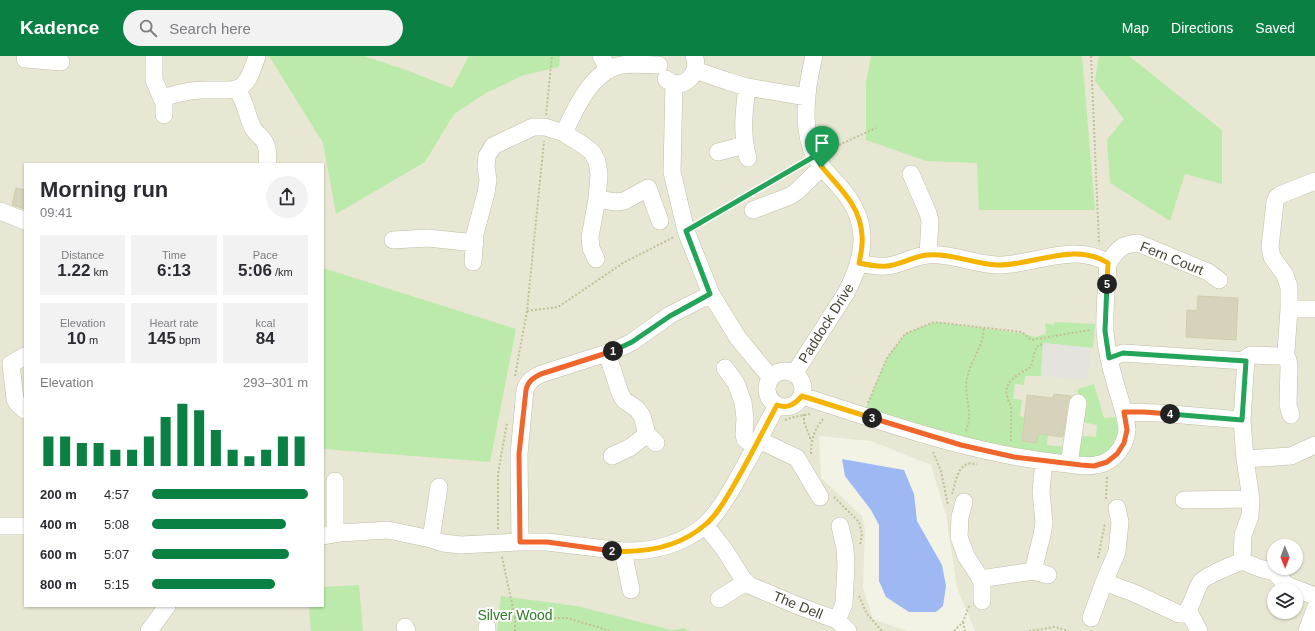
<!DOCTYPE html>
<html lang="en">
<head>
<meta charset="utf-8">
<style>
  :root { --surface:#fff; --page:#f2f2f3; --text:#2b2b33; --muted:#7c7c81; --accent:#0b8043 }
  body { margin:0; font-family:Arial,sans-serif; background:var(--page); color:var(--text); height:100vh; display:flex; flex-direction:column; font-size:15px; white-space:nowrap }
  * { box-sizing:border-box; margin:0 }
  p { font-size:13px; color:var(--muted) }
  .icon { flex:none; width:22px; height:22px; fill:none; stroke:currentColor; stroke-width:2; stroke-linecap:round; stroke-linejoin:round }
  .map { position:relative; flex:1; overflow:hidden }
  .details { position:absolute; left:24px; top:107px; width:300px; height:444px; display:flex; flex-direction:column; background:var(--surface); border-radius:0px; box-shadow:0 1px 3px #0004 }
  .details>* { flex:none }
  .needle { width:26px; rotate:179deg }
  .fabs { position:absolute; left:1267px; top:483px; display:grid; gap:8px }
  .fabs a { display:grid; place-items:center; width:36px; height:36px; border-radius:50%; background:var(--surface); box-shadow:0 1px 3px #0004; font-size:20px }
  .pin { position:absolute; display:grid; place-items:center; width:34px; height:34px; color:#fff; margin:-41px -17px; border-radius:50% 50% 50% 0; rotate:-45deg; box-shadow:0 0 4px #0007 }
  .pin .icon { rotate:45deg }
  .km { position:absolute; width:20px; height:20px; margin:-10px; border-radius:50%; background:#222; color:#fff; font-size:11px; line-height:20px; text-align:center }
  .round { display:grid; place-items:center; flex:none; width:42px; height:42px; border-radius:21px; background:var(--page) }
  .head { display:flex; align-items:center; justify-content:space-between; height:68px; padding:0 16px }
  h1 { font-size:22px; font-weight:800; line-height:30px }
  .stats { display:grid; grid-template-columns:repeat(3,1fr); gap:6px; height:68px; padding:4px 16px }
  .stats div { display:grid; align-content:center; border-radius:0px; background:var(--page); text-align:center }
  .stats b { font-size:17px; font-weight:800 }
  .stats small { font-size:11px; font-weight:400 }
  .stats p { font-size:11px }
  .chart { height:112px; padding:8px 16px }
  .chart p { display:flex; justify-content:space-between }
  .chart svg { width:100%; height:72px; margin-top:4px; stroke:var(--accent); stroke-width:6 }
  ul { padding:0 16px; list-style:none; font-size:13px }
  li { display:grid; grid-template-columns:64px 48px 1fr; align-items:center; height:30px }
  li i { height:10px; border-radius:5px; background:var(--accent) }
  header { display:flex; align-items:center; gap:24px; box-sizing:border-box; height:56px; padding:0 20px; background:var(--accent); color:#fff }
  header strong { font-size:19px }
  nav { display:flex; gap:22px; margin-inline-start:auto; font-size:14px }
  .search { width:280px; height:36px; background:var(--page); display:flex; align-items:center; gap:10px; box-sizing:border-box; padding:0 14px; border-radius:22px; color:var(--muted); font-size:15px }
  .map>svg:first-child { display:block }
  .residential { fill:#e8e7d3; fill-rule:evenodd }
  .green { fill:#bceaab }
  .parking { fill:#e4e3dd }
  .water { fill:#9eb8f4 }
  .building { fill:#d6d3ba; stroke:#d1cdad }
  .lines { fill:none; stroke-linecap:round; stroke-linejoin:round }
  .minor-casing { stroke:#bfbea7; stroke-width:18 }
  .path { stroke:#c2bf98; stroke-width:2; stroke-dasharray:2 2; stroke-linecap:butt }
  .minor { stroke:#fff; stroke-width:17 }
  .split-1-casing { stroke:#fff; stroke-width:8 }
  .split-2-casing { stroke:#fff; stroke-width:8 }
  .split-3-casing { stroke:#fff; stroke-width:8 }
  .split-4-casing { stroke:#fff; stroke-width:8 }
  .split-5-casing { stroke:#fff; stroke-width:8 }
  .split-6-casing { stroke:#fff; stroke-width:8 }
  .split-1 { stroke:#22a559; stroke-width:5 }
  .split-2 { stroke:#f0652b; stroke-width:5 }
  .split-3 { stroke:#f5b400; stroke-width:5 }
  .split-4 { stroke:#f0652b; stroke-width:5 }
  .split-5 { stroke:#22a559; stroke-width:5 }
  .split-6 { stroke:#f5b400; stroke-width:5 }
  .labels { text-anchor:middle; stroke-width:4; stroke-linejoin:round; paint-order:stroke }
  .street-label { font-size:14px; fill:#464434; stroke:#fff }
  .park-label { font-size:14px; fill:#2d7b25; stroke:#fff }
</style>
</head>
<body>
<header>
<strong>Kadence</strong>
<div class="search"><svg class="icon" aria-label="search" viewBox="0 0 24 24"><circle cx="10" cy="10" r="6"/><path d="M15 15l6 6"/></svg>Search here</div>
<nav><a>Map</a><a>Directions</a><a>Saved</a></nav>
</header>
<div class="map">
<svg width="1315" height="575" viewBox="0 0 1315 575">
  <rect width="100%" height="100%" fill="#f3f3e5"/>
  <path class="residential" d="M0,0H1315V575H975L957,532L946,459L931,409L871,385L819,380L821,422L862,460L865,473L863,532L873,563L907,575H690L683,572L672,574L577,550L502,541L497,575H0ZM25,108H323V550H25ZM1274,490H1296V512H1274ZM1274,534H1296V556H1274Z"/>
  <path class="green" d="M269,0H364L406,14L452,32L469,0H560L559,11L524,19L486,37L454,58L425,106L336,158L323,87Z
    M871,0H1082L1095,154H979L977,107L926,105L866,84V27Z
    M1099,0H1129L1222,74V128L1185,118L1170,165L1110,127L1107,84L1124,63L1095,25Z
    M323,212L516,273L490,406L323,393Z
    M934,266L1020,277L1035,281L1046,278L1045,267L1054,269V266L1095,268L1093,292L1043,287L1041,320H1025L1024,329L1015,328L1013,343L1022,344L1020,360L1024,361L1022,385L1037,387L1038,378L1048,379L1047,389L1066,391L1062,407L865,354L887,302L905,278Z
    M1094,328L1104,362L1116,361L1118,375L1111,395L1094,410L1074,406L1076,386L1083,380L1096,381L1097,369L1083,366L1076,353L1078,333Z
    M359,529L363,575H311L309,550H323V531Z
    M501,540L577,550L672,574L683,572L690,575H497Z"/>
  <path class="parking" d="M1043,287L1091,292L1087,324L1041,320Z"/>
  <path class="water" d="M842,403L904,414L914,438L917,465L942,509L946,530L943,550L936,556H909L886,541L879,525V469L871,454L845,420Z"/>
  <path class="building" d="M16,132L25,134V153L12,149Z
    M1198,240L1238,242L1236,284L1186,281L1187,254L1197,255Z
    M1054,338L1071,340L1068,346L1063,381L1038,378L1037,387L1022,385L1027,339L1053,342Z"/>
  <g class="lines">
    <g class="minor-casing">
      <path id="minor" d="M601,0L609,14
        M154,2V24L164,47V59
        M25,3L61,6
        M695,14L727,25L747,31L807,41
        M666,23C681,37 702,18 694,0
        M674,27L672,116L686,175L711,238L738,282L771,322
        M747,31C744,55 741,79 748,102
        M237,34C246,45 246,59 253,72C256,78 264,82 266,89C268,95 268,102 267,108
        M162,42C176,38 188,34 202,34C239,33 244,41 257,0
        M564,77C575,53 592,14 622,9C634,7 647,9 659,9
        M718,96L745,89
        M911,118L928,157L930,165L928,199
        M597,143L616,146L624,145L648,132L660,165
        M753,154L790,140L796,136L822,111
        M0,155L25,165
        M393,184L428,182L475,187
        M473,206L475,178L486,137L488,124L486,110L487,100L493,90L533,71H545L564,77L583,89L592,96L597,105L599,119L597,143L590,181L591,192L596,203
        M859,207C868,209 877,211 886,210C901,209 913,200 928,199C951,197 974,208 997,209C1033,210 1074,185 1108,207
        M1108,207C1107,229 1104,253 1105,275C1107,303 1116,330 1124,356L1159,357L1242,364
        M1108,207C1117,194 1121,188 1138,187L1208,216L1219,224
        M1289,253V231L1285,219L1272,201L1270,191L1275,146L1277,141L1280,139L1315,125
        M1315,253H1289L1286,296L1284,299L1281,300L1251,299L1246,302L1242,364L1245,403L1291,400L1315,389
        M607,297L620,337L624,344L637,353L642,360L647,378L656,387
        M1284,299L1288,304L1289,310L1288,349L1291,359
        M25,300L11,308L15,343L17,347L25,354
        M1109,302L1123,297L1246,305
        M725,312L736,327L743,346L745,362L744,378L745,383L755,391
        M767 333a18 18 0 1 1 36 0a18 18 0 1 1-36 0Z
        M794,318L846,237C866,199 871,165 839,130C828,118 814,104 810,88C802,60 807,28 814,0
        M802,340C887,367 969,397 1059,407C1074,408 1091,413 1106,406C1118,400 1126,387 1127,374C1127,369 1125,362 1124,356
        M759,384L797,402L820,441
        M612,400L631,391L647,378
        M1069,408L1078,347
        M1184,444L1251,443
        M964,446L960,461L959,481L966,500L979,520L982,527V545
        M705,469L724,493L743,523L749,529L796,549L837,564L848,575
        M0,470H25
        M335,478V425
        M323,480L340,477L388,474L431,483L443,487L461,489L520,486H547L623,495C653,496 683,488 705,469C717,458 726,443 734,429C749,403 763,375 777,349
        M431,483L439,431
        M520,486L519,398L525,334C528,325 533,322 541,318L607,297L624,290L632,286L670,259L711,238
        M623,495L631,534
        M1242,505L1259,512L1275,516L1286,529L1315,540
        M1033,515L1042,479L1044,467L1041,435L1044,405
        M980,523L1033,515L1048,519
        M1104,526L1134,537L1179,558H1184C1193,550 1194,537 1200,527C1204,520 1233,509 1242,505L1243,479L1250,460L1251,443L1245,403
        M719,543L746,526
        M1188,554L1199,575
        M1091,562L1104,526L1117,496L1120,466L1117,452
        M837,564L844,548L846,509L845,492L840,470
        M405,571L407,575
        M487,571V575
        M149,575L167,550
        M1307,575L1315,553"/>
    </g>
    <path class="path" d="M1091,0L1099,188
      M546,59L552,0
      M828,94L876,72
      M699,167L802,107
      M527,255L558,251L623,207L674,181
      M515,320L527,255L544,85
      M868,347L887,302L905,278L934,266L1022,276L1031,284L1090,274
      M804,358V366L811,384
      M785,364L794,361L810,358
      M966,375C967,371 969,367 969,363C970,349 964,336 967,322C971,304 983,291 984,272
      M1011,385C1010,374 1012,363 1011,351C1010,347 1007,343 1007,339C1003,325 1021,317 1031,311L1036,291L1042,288
      M933,396L941,415L948,449
      M811,398C811,383 814,374 824,362
      M952,438C955,429 957,412 967,408C969,407 974,408 977,408
      M834,441L859,466L862,478L860,489
      M1106,443L1107,419
      M498,473V418L507,366
      M502,501L515,562
      M1098,502L1105,467
      M859,540L867,558L882,575
      M963,566L965,575
      M515,575V562H567L610,575
      M954,575L963,566L969,550
      M1029,575L1055,571L1069,575"/>
    <use href="#minor" class="minor"/>
  </g>
  <g class="lines">
    <g class="split-1-casing">
      <path id="split-1" d="M613,295L632,286L670,260L710,238L686,175L815,100L822,111"/>
    </g>
    <g class="split-2-casing">
      <path id="split-2" d="M612,495L547,486H520L519,398L526,334C528,325 533,322 541,318L613,295"/>
    </g>
    <g class="split-3-casing">
      <path id="split-3" d="M612,495C645,497 680,491 706,468C718,458 726,442 734,429C749,403 763,375 777,349C788,353 795,348 802,340L872,362"/>
    </g>
    <g class="split-4-casing">
      <path id="split-4" d="M872,362L961,389L1014,401L1081,409L1094,410L1107,406L1117,398L1124,387L1127,374L1124,356H1144L1170,358"/>
    </g>
    <g class="split-5-casing">
      <path id="split-5" d="M1107,228L1105,275L1109,302L1123,297L1246,305L1242,364L1170,358"/>
    </g>
    <g class="split-6-casing">
      <path id="split-6" d="M822,111C840,133 860,149 862,179C863,188 861,198 859,207C868,209 877,211 887,210C901,209 913,200 928,199C951,197 974,208 997,209C1033,210 1074,185 1108,207L1107,228"/>
    </g>
    <use href="#split-1" class="split-1"/>
    <use href="#split-2" class="split-2"/>
    <use href="#split-3" class="split-3"/>
    <use href="#split-4" class="split-4"/>
    <use href="#split-5" class="split-5"/>
    <use href="#split-6" class="split-6"/>
  </g>
  <g class="labels">
    <g class="street-label">
      <text transform="translate(1172 202) rotate(22)" y="5">Fern Court</text>
      <text transform="translate(826 267) rotate(-58)" y="5">Paddock Drive</text>
      <text transform="translate(798 549) rotate(22)" y="5">The Dell</text>
    </g>
    <g class="park-label">
      <text x="515" y="564">Silver Wood</text>
    </g>
  </g>
</svg>
<div class="fabs">
<a><svg class="needle" viewBox="-14 -14 28 28"><path d="M0-13l5 13h-10z" fill="#e53935"/><path d="M0 13l5-13h-10z" fill="#7c7c81"/></svg></a>
<a><svg class="icon" aria-label="layers" viewBox="0 0 24 24"><path d="M12 4l9 5-9 5-9-5zM3 14l9 5 9-5"/></svg></a>
</div>
<div class="pin" style="left:822px;top:111px;background:#1e9e55"><svg class="icon" aria-label="arrive" viewBox="0 0 24 24"><path d="M6 21V4h12l-3 4 3 4H6"/></svg></div>
<b class="km" style="left:613px;top:295px">1</b>
<b class="km" style="left:612px;top:495px">2</b>
<b class="km" style="left:872px;top:362px">3</b>
<b class="km" style="left:1170px;top:358px">4</b>
<b class="km" style="left:1107px;top:228px">5</b>
<section class="details">
<div class="head"><div><h1>Morning run</h1><p>09:41</p></div><a class="round"><svg class="icon" aria-label="share" viewBox="0 0 24 24"><path d="M12 15V3M7 8l5-5 5 5M5 13v7h14v-7"/></svg></a></div>
<div class="stats">
<div><p>Distance</p><b>1.22<small> km</small></b></div>
<div><p>Time</p><b>6:13</b></div>
<div><p>Pace</p><b>5:06<small> /km</small></b></div>
</div>
<div class="stats">
<div><p>Elevation</p><b>10<small> m</small></b></div>
<div><p>Heart rate</p><b>145<small> bpm</small></b></div>
<div><p>kcal</p><b>84</b></div>
</div>
<div class="chart"><p><span>Elevation</span>293–301 m</p>
<svg viewBox="0 0 160 44" preserveAspectRatio="none"><path d="M5 44V26M15 44V26M25 44V30M35 44V30M45 44V34M55 44V34M65 44V26M75 44V14M85 44V6M95 44V10M105 44V22M115 44V34M125 44V38M135 44V34M145 44V26M155 44V26"/></svg>
</div>
<ul>
<li><b>200 m</b>4:57<i style="width:100%"></i></li>
<li><b>400 m</b>5:08<i style="width:86%"></i></li>
<li><b>600 m</b>5:07<i style="width:88%"></i></li>
<li><b>800 m</b>5:15<i style="width:79%"></i></li>
</ul>
</section>
</div>
</body>
</html>
